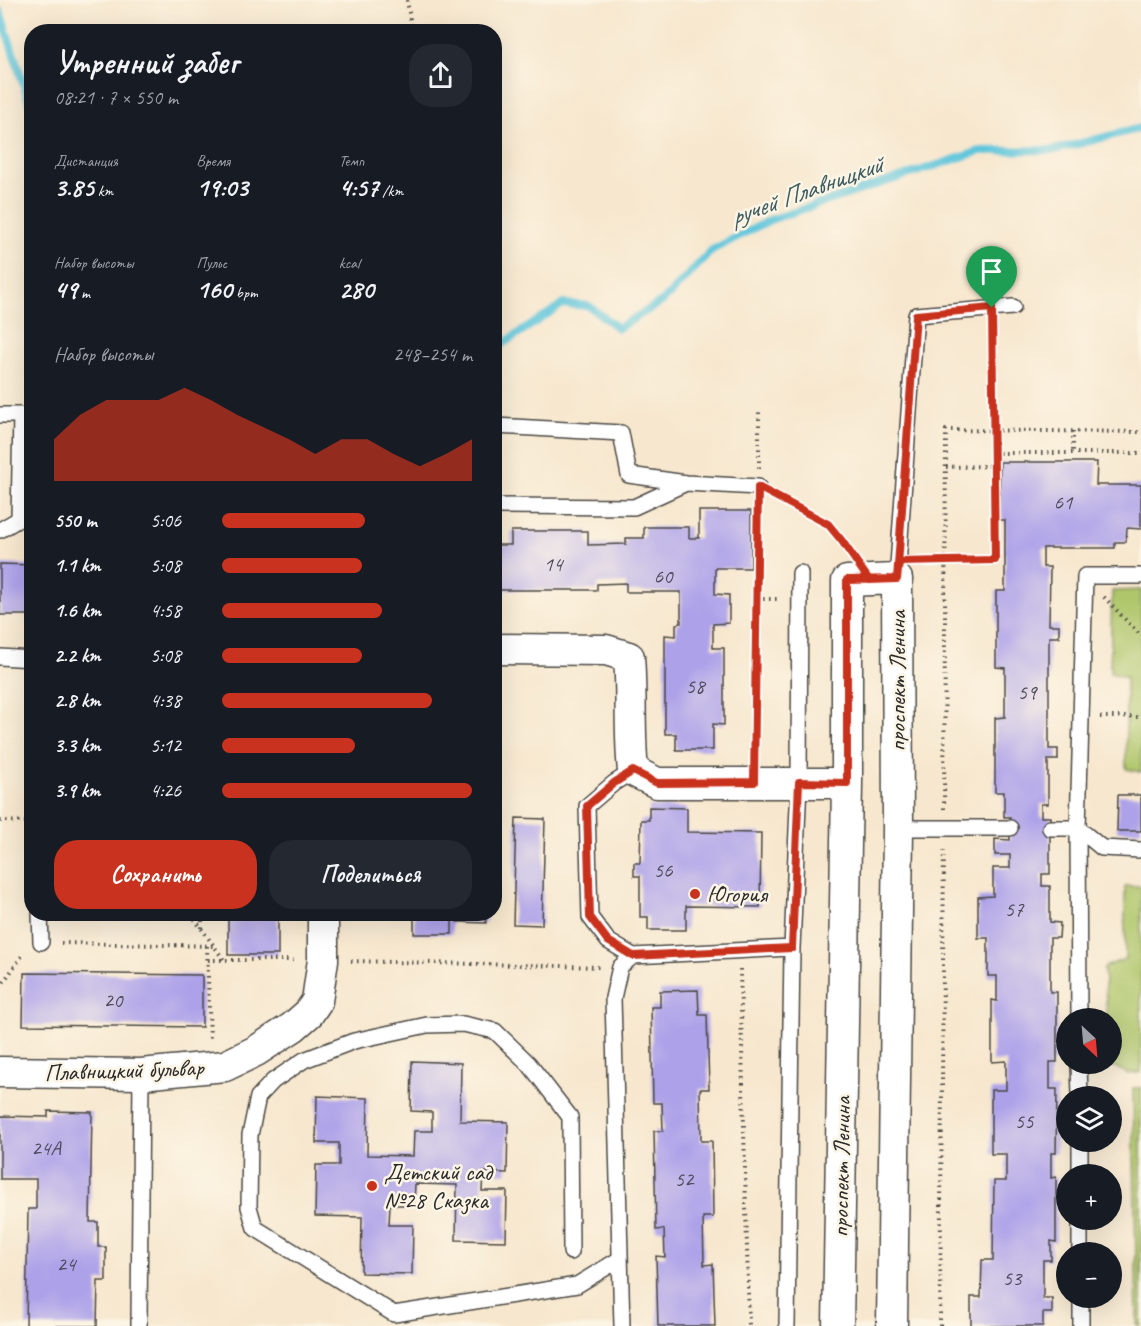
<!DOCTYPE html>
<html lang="ru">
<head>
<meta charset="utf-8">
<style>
  :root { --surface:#171b24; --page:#242831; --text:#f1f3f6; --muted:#9ea1a6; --accent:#c8321e }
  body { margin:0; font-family:Caveat,sans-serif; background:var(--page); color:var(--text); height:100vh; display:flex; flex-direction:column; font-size:22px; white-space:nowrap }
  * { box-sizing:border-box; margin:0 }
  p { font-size:20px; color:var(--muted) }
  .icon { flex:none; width:33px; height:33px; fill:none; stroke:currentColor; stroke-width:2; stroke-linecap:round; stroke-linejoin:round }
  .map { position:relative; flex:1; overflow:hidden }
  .side { position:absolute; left:24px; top:24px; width:478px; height:897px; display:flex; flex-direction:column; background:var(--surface); border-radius:24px; box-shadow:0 6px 24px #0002 }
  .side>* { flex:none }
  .needle { width:39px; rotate:154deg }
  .fabs { position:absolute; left:1056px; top:1008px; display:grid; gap:12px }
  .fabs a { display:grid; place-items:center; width:66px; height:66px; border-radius:50%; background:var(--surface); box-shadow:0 6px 24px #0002; font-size:30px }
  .pin { position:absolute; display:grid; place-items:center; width:51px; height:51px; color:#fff; margin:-62px -26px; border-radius:50% 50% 50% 0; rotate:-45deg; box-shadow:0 0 6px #0007 }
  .pin .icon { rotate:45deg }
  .round { display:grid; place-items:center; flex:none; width:63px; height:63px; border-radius:24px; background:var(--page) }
  .headline { display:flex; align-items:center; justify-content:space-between; height:102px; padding:0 30px }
  h1 { font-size:33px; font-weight:700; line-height:45px }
  .metrics { display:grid; grid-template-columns:repeat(3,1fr); gap:9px; height:102px; padding:6px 30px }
  .metrics div { display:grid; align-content:center }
  .metrics b { font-size:26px; font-weight:700 }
  .metrics small { font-size:16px; font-weight:400 }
  .metrics p { font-size:16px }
  .chart { height:168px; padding:12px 30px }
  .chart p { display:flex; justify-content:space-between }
  .chart svg { width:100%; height:108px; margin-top:6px; fill:var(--accent); opacity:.7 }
  .primary-button { display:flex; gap:12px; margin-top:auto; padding:12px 30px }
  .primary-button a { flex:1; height:69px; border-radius:24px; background:var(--accent); color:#fff; font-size:24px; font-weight:700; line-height:69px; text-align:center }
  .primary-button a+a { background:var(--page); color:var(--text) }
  ul { padding:0 30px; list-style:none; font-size:20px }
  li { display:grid; grid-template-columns:96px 72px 1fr; align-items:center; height:45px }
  li i { height:15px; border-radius:8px; background:var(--accent) }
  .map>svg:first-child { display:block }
  .green { fill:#afc66b; stroke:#6d784b; stroke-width:1.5 }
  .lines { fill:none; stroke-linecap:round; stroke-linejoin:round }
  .stream { stroke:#60c6dc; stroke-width:8 }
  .building { fill:#ada2e9 }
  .lane-casing { stroke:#4a4743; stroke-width:18 }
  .street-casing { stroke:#4a4743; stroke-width:33 }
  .path { stroke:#4a4743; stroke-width:4; stroke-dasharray:1.5 4.5; stroke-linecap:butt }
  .lane { stroke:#fff; stroke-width:15 }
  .street { stroke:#fff; stroke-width:30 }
  .route-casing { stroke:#fff; stroke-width:12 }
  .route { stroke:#c8321e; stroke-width:8 }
  .poi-dot { fill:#c8321e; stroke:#fcf5e5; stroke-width:2 }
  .labels { text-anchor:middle; stroke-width:5; stroke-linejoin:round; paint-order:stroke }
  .number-label { font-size:21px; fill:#4c495a }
  .street-label { font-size:24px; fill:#2b2b2b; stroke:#fcf5e5 }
  .poi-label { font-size:24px; fill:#2b2b2b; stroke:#fcf5e5; text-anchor:start }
  .water-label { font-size:26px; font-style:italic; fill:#3b5a60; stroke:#fcf5e5 }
</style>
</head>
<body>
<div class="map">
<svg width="1141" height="1326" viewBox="0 0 1141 1326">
  <rect width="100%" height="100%" fill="#fcf5e5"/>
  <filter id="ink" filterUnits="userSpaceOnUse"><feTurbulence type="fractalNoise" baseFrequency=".0167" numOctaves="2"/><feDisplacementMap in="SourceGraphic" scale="12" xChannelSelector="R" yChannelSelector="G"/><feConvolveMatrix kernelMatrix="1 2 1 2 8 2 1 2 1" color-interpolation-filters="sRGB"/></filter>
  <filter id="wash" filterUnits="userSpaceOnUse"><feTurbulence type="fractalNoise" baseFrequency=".008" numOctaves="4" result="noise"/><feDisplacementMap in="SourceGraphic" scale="24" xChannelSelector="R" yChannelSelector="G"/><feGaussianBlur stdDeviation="1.35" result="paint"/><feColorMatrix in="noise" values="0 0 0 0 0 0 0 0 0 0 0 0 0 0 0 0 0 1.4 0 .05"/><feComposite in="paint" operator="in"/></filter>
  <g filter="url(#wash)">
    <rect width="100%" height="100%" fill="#f7e7ce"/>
    <path class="green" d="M1141,590V772L1126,769V677L1110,673L1112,591Z
      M1125,886H1141V1072L1128,1074L1109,1064H1112V1018H1107L1104,967L1125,959Z
      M1133,1088H1141V1326H1137Z"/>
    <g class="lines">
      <path class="stream" d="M0,11L32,111
        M495,349L563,304L589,306L618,328L663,301L712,250L770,220L980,151L1054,150L1141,128"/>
    </g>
    <g id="blocks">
      <path class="building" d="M1000,462H1097L1096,485H1141V529L1127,528L1126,542H1115V548H1043V567H1050L1049,625H1059V637H1049V749H1058V760H1048V804H1041V817H1050V874H1042V886H1050V922L1060,923L1059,938H1050V992H1057V1062H1050V1089H1057L1056,1153H1051V1178L1056,1177V1242L1051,1241V1260H1043V1298H1052V1313H1043V1326H971V1297H981L982,1260H993L994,1181H1006V1154H991V1090H1006V1061L992,1062V1000L997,1001V976H988V938H978V897L993,896V868H1010V855H995V839L1010,840V817H1004V792H995V718L1005,717V668L996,667V591H1005V520H999Z
        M699,511H751V568H715V594L729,595V623L713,624V648H724V725L713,724V750H676V734H665V635L676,636V624L681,623V592H626V583L597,584V590H499V583H495V545H511V531H588V545L626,544V538H644V527H689V538H699Z
        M0,564L32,565V615H0Z
        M1118,795H1141V831H1117Z
        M649,807L687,808V832L761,833L760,907L686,906V930H648V917H640V876H634V863H640L641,820H649Z
        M516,818L545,819L542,925L513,924Z
        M228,914H278V955H228Z
        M414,914H452V934H414Z
        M458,914H486V923L457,922Z
        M24,973L202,975V1027L23,1025Z
        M698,990L699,1015H707L709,1089H700L701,1141H712L713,1217H703L704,1265L713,1264L715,1326H658L656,1256L665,1257L664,1229L656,1230L654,1131H663L662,1103H653L651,1007H660V991Z
        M412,1061L461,1063L460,1121L508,1122L507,1173L483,1172L482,1191H507L506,1241L456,1240L457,1185L415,1184L414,1205H390L389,1225H413L412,1274L361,1273L362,1217L315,1216L316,1165H339V1143H316L317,1096L368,1098L367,1155L413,1156L414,1131H432V1112L411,1111Z
        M48,1111L92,1112L90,1222H98V1247H106V1281H98L97,1326H26L28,1209H36V1179H0V1116L48,1117Z"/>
    </g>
  </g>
  <g filter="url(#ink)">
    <use href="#blocks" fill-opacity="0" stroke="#4a4743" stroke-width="1.5"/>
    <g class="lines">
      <g class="lane-casing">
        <path id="lane" d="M0,415H21L19,519L0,530
          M495,426L621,433L629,475L686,483
          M495,506L634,507L686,483L758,487
          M897,579L916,315L1013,307
          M0,657L32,659
          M633,771L614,783L587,806L590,917L608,941L633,956L792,948
          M898,828H1010
          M1050,828H1078L1102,848L1141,850
          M40,914L41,942
          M1079,1018L1078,828L1085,576H1141
          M1079,1064L1080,1096
          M1080,1142V1174
          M1080,1220V1252
          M571,1252L570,1117L529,1064L495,1031L463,1024L427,1025L354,1041L304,1060L273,1081L258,1097L250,1135L249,1207L255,1228L394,1314L577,1285L620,1259
          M1081,1298V1326
          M139,1326L141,1074
          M622,1326L613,998L620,967L633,956
          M787,1326L792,948L799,782L800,573"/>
      </g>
      <g class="street-casing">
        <path id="street" d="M495,649L606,650L629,657C632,695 629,733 633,771L657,783H847
          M0,1072L141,1074L225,1066L256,1051L293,1027L309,1013L317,1001L323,960V914
          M838,1326L847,783V581L897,579L898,828L892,1326"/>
      </g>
      <path class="path" d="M407,0L412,32
        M495,383L498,391L496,407
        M1073,431V453
        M993,453H1141
        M946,467L993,466
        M759,468V412
        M775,495L828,524L851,553
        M917,561L995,560L992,327
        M1104,597L1141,636
        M757,599H780
        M1100,717H1141
        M755,756L758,506
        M944,809L946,430L1141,432
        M0,821L32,822
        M191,914L224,960
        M202,928V914
        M61,943L215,946
        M207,946L210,1040
        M208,960H296
        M351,961L602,967
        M740,969L749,1326
        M0,987L24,953
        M940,1326L944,847"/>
      <use href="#lane" class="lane"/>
      <use href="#street" class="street"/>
    </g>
  </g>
  <g class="lines" filter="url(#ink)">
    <g class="route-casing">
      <path id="route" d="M992,308L916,315L897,579L869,580L842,541L828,524L758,487L754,782L657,783L633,771L614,783L587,806L590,917L608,941L633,956L792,948L799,782L847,783V580L897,579L899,562L995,560L992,308"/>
    </g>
    <use href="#route" class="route"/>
  </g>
  <g class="poi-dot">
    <circle cx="695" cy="894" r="6"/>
    <circle cx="372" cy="1186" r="6"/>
  </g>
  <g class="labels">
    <g class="number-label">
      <text x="1063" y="509">61</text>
      <text x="553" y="571">14</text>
      <text x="663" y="583">60</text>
      <text x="695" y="693">58</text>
      <text x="1027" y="699">59</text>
      <text x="663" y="877">56</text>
      <text x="1014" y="916">57</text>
      <text x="113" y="1007">20</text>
      <text x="1024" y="1128">55</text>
      <text x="46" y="1155">24А</text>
      <text x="684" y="1186">52</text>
      <text x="66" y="1271">24</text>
      <text x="1012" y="1285">53</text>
    </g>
    <g class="street-label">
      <text transform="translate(897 681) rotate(-90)" y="8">проспект Ленина</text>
      <text transform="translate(124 1070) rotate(-2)" y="8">Плавницкий бульвар</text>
      <text transform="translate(841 1167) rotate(-89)" y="8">проспект Ленина</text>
    </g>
    <g class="poi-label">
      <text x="707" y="902">Югория</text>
      <text x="384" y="1180">Детский сад<tspan x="384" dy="28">№28 Сказка</tspan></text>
    </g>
    <g class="water-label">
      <text transform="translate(806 190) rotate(-20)" y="9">ручей Плавницкий</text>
    </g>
  </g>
</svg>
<div class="fabs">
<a><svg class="needle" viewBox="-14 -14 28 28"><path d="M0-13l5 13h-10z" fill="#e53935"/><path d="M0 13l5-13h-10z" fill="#9ea1a6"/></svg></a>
<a><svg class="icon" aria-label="layers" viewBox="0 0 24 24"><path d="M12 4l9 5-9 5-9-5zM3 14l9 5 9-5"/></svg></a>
<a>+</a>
<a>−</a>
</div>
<div class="pin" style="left:992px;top:308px;background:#1e9e55"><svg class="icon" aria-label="arrive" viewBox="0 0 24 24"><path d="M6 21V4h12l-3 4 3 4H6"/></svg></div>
<section class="side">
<div class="headline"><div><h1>Утренний забег</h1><p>08:21 · 7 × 550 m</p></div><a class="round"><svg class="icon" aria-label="share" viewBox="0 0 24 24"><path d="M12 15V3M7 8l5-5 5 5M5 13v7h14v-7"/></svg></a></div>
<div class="metrics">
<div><p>Дистанция</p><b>3.85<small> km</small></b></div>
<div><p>Время</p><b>19:03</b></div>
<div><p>Темп</p><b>4:57<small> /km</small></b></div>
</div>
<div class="metrics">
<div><p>Набор высоты</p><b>49<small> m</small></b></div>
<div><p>Пульс</p><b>160<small> bpm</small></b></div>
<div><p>kcal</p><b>280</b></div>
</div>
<div class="chart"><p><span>Набор высоты</span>248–254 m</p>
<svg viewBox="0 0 160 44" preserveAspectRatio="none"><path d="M0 44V27L10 17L20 11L30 11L40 11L50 6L60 11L70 17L80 22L90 27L100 33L110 27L120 27L130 33L140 38L150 33L160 27V44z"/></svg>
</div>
<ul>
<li><b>550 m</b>5:06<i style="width:57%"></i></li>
<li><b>1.1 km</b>5:08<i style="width:56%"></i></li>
<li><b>1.6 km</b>4:58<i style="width:64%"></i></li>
<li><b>2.2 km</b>5:08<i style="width:56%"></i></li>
<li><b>2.8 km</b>4:38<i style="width:84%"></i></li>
<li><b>3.3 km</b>5:12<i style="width:53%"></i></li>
<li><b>3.9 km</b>4:26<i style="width:100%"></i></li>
</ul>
<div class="primary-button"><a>Сохранить</a><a>Поделиться</a></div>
</section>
</div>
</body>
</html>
